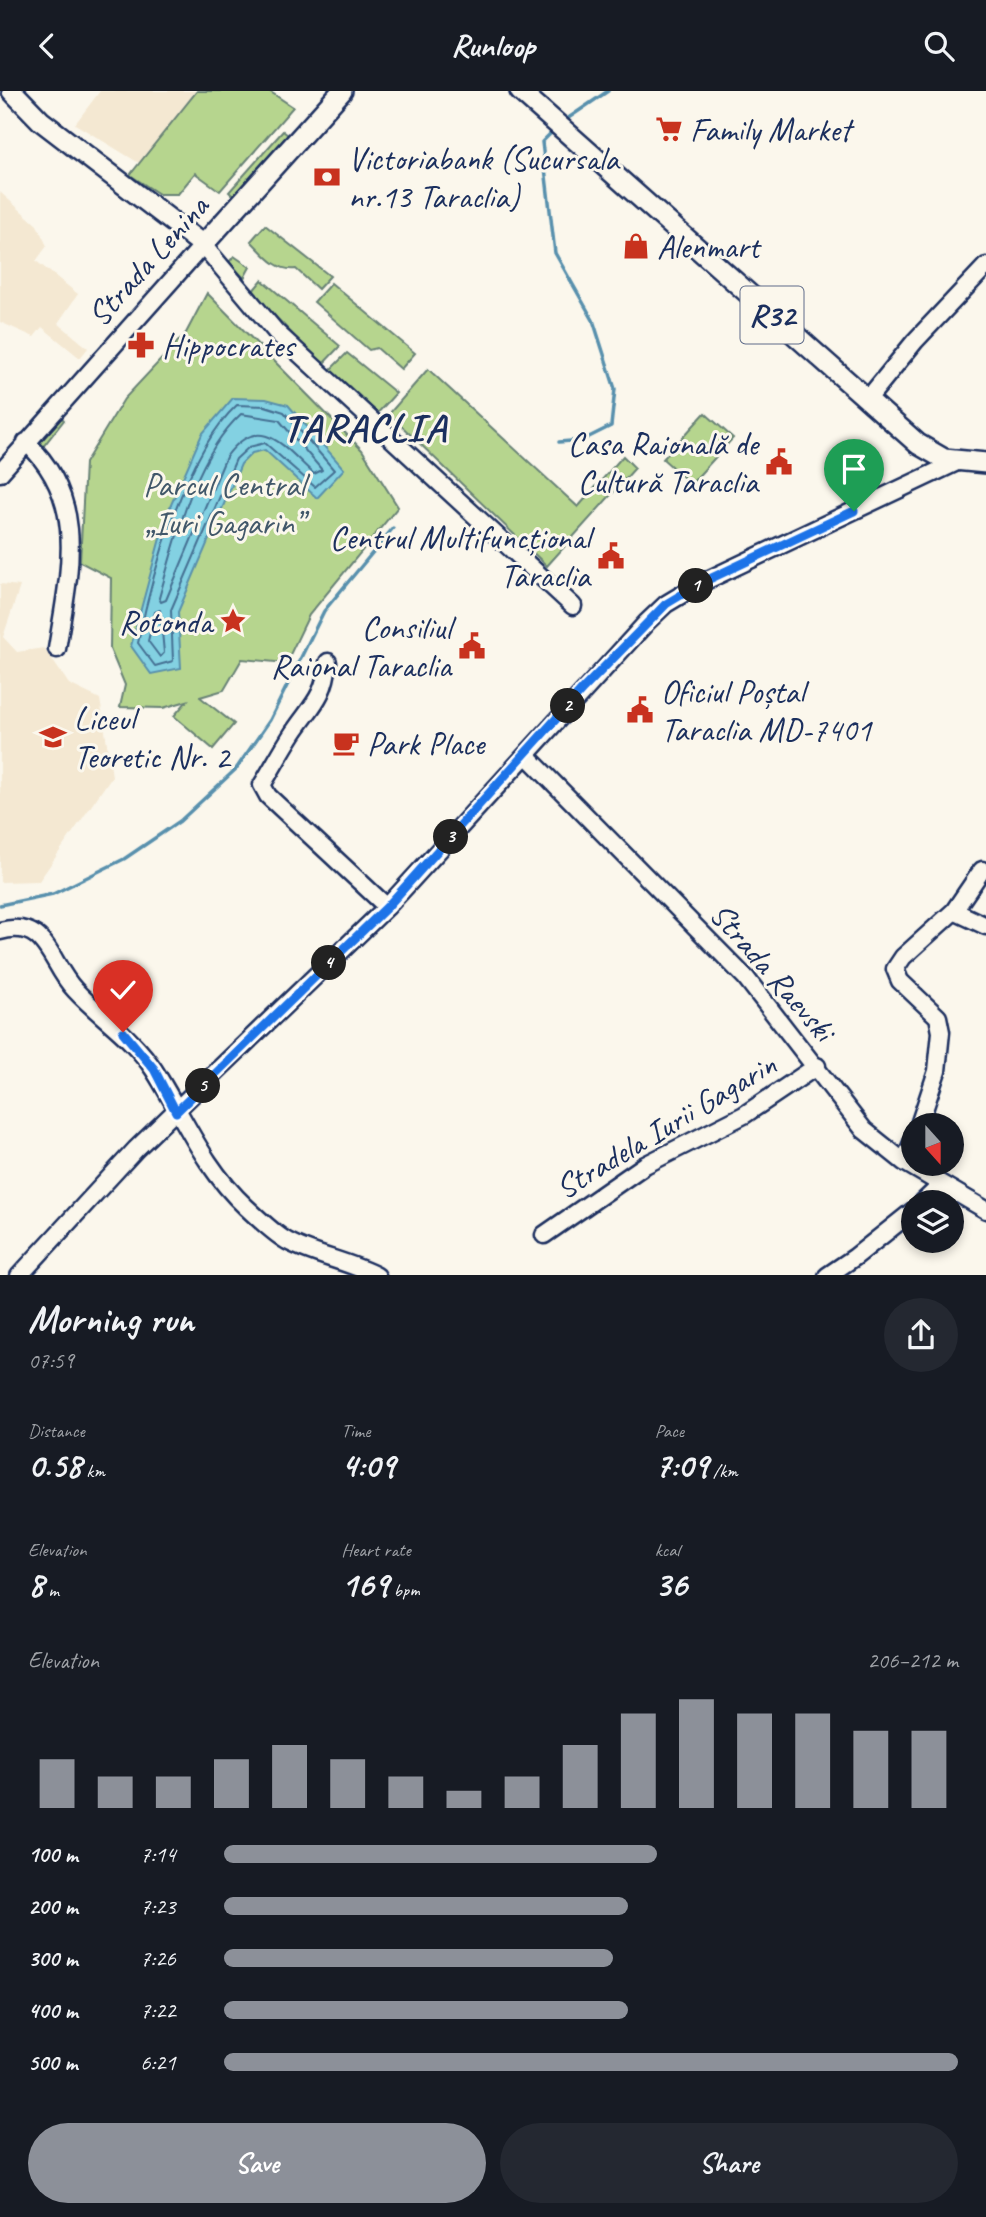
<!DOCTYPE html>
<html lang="en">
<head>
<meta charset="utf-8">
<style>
  :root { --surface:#171b24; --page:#242831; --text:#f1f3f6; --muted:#9ea1a6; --accent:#8c9099 }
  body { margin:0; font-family:Caveat,sans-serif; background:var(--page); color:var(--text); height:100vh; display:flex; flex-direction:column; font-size:26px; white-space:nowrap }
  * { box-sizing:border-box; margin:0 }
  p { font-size:23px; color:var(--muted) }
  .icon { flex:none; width:38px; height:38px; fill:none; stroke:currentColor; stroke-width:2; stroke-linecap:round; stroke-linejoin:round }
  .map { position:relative; height:1184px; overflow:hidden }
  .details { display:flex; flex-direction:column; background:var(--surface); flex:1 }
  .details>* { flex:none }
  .needle { width:46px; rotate:159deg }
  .tools { position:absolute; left:901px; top:1022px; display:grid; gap:14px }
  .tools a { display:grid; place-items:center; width:63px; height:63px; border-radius:50%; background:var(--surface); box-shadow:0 4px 10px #0003; font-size:35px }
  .pin { position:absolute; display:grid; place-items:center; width:60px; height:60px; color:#fff; margin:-72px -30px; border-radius:50% 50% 50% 0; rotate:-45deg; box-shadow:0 0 7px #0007 }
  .pin .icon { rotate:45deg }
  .km { position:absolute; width:35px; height:35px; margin:-18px; border-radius:50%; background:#222; color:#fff; font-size:19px; line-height:35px; text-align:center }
  .round { display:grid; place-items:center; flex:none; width:74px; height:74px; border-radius:37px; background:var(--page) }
  .summary { display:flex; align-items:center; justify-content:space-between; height:119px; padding:0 28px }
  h1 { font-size:38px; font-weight:800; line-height:52px }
  .stats { display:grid; grid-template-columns:repeat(3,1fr); gap:10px; height:119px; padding:7px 28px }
  .stats div { display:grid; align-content:center }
  .stats b { font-size:35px; font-weight:800 }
  .stats small { font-size:19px; font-weight:400 }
  .stats p { font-size:19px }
  .chart { height:196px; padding:14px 28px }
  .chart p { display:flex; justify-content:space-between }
  .chart svg { width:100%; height:126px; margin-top:7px; stroke:var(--accent); stroke-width:6 }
  .action { display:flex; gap:14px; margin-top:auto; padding:14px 28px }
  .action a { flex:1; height:80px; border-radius:42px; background:var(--accent); color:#fff; font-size:28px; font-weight:800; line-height:80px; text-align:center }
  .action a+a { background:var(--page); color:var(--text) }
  ul { padding:0 28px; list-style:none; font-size:23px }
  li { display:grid; grid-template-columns:112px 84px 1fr; align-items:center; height:52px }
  li i { height:18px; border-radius:9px; background:var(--accent) }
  header { display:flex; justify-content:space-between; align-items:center; height:91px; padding:0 28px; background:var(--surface); font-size:32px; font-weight:800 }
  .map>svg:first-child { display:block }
  .built { fill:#f4e8d2 }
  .green { fill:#b6d58e; stroke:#688276; stroke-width:2 }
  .water { fill:#83d1e2; stroke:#5990ad; stroke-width:2 }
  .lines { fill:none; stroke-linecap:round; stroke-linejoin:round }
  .shore { stroke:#457093; stroke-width:2 }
  .stream { stroke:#5990ad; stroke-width:3.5 }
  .minor-casing { stroke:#1b2f5e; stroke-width:21 }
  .major-casing { stroke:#1b2f5e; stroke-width:24 }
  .minor { stroke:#fbf7ec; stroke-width:16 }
  .major { stroke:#fbf7ec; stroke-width:19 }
  .route-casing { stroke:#fff; stroke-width:14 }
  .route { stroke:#1a73e8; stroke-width:9 }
  .labels { text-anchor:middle; stroke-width:6; stroke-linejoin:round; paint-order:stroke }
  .shield { fill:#fbf7ec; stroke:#5e6b89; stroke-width:2 }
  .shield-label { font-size:32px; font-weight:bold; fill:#1b2f5e }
  .poi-label { font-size:33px; fill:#1b2f5e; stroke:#fbf7ec; text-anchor:start }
  .street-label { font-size:33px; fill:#1b2f5e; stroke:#fbf7ec }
  .park-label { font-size:33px; fill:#42586a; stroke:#fbf7ec }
  .district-label { font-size:40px; font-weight:bold; letter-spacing:2px; fill:#1b2f5e; stroke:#fbf7ec }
</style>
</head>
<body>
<header><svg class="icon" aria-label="back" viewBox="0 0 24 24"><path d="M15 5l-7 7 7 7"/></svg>Runloop<svg class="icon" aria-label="search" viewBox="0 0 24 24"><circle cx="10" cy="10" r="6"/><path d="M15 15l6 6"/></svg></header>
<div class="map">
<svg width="986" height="1185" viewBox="0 0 986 1185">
  <rect width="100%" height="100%" fill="#fbf7ec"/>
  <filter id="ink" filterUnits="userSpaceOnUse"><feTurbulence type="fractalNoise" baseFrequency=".0143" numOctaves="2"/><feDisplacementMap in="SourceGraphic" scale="14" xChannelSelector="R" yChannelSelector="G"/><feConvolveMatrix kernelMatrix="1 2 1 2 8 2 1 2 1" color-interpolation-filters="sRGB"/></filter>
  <g filter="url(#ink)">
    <path class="built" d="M100,0H197L139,72L75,33Z
      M0,101L37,134L47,155L36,170L78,203L58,232L88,257L80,267L42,236L34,246L0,231Z
      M0,493L20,495L3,546L17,561L44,557L69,593L100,608L112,685L39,790L0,791Z"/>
    <path class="green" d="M197,0H269L293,16L220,100L195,82L178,103H159L130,84Z
      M283,40L288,44L233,105L229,101Z
      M265,134L330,185L318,198L296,178C277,181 264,163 251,150Z
      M234,165L250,176L244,187L229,171Z
      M262,189L340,255L322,274L252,201Z
      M331,192L415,262L401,278L377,257L369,259L314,211Z
      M207,202L362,359L398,416L309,524L286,572L242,568L224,599L200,606L234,633L213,658L174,625L187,610L163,617L120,616L125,594L110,558L111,487L80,471L85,372L124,308L186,242Z
      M347,262L396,302L374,326L329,280Z
      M428,278L578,416L623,365L635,377L547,475L389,323Z
      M705,322L733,347L691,393L663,368Z
      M59,324L64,329L42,357L36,352Z"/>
    <path class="water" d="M233,307L266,308L288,314L344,378L317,407L265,359L252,362L241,373L178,521L181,577L151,583L131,555L166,425L202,343Z"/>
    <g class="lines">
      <path class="shore" d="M237,314L265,315L284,321L334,379L315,396L265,352L249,356L236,368L171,519L173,570L155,575L138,552C152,483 185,362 237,314Z
        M241,323L279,329L322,379L314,383C285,357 260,319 226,366L166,509L161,511L159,507C176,448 194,366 241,323Z
        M160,519L164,562L160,566L148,550L155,521Z"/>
      <path class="stream" d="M564,30L608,0
        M553,40L542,51L555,162L593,229L615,298L611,335L583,349L559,351
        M0,814L53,803L124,768L180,730L236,678L270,629L324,520L393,437"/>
      <g class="minor-casing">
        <path id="minor" d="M867,309L915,250L986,175
          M26,351C89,410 69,482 57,558
          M0,382L203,154L276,241L573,515
          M328,571C325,606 311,615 293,642C282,659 273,676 262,694L268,705L387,816
          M526,664L746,887L864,1039L904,1071L986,1119
          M954,820L986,835
          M0,840C48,827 49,872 75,899C101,927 133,946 154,979C184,1026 203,1076 246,1116C258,1127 273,1142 287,1150C315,1165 348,1170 377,1185
          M919,1034L937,980L941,941L938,926L900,890L895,878L903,866L954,820L982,779
          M904,1071L914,1047
          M923,1111L941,1094
          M544,1144L645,1074L744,1024L817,975
          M19,1185L136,1058L387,816L647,531L666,513L701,492L957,371
          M827,1185L855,1166L914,1119"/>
      </g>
      <g class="major-casing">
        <path id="major" d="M12,0L41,30L203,154L342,0
          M520,0L918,353L944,368L986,372"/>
      </g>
      <use href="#minor" class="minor"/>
      <use href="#major" class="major"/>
    </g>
  </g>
  <g class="lines" filter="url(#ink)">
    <g class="route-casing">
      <path id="route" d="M123,941L154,978L176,1021L387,816L583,598L666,513L701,492L854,420"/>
    </g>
    <use href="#route" class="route"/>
  </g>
  <defs>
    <g id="supermarket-bare" transform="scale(2.1)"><path d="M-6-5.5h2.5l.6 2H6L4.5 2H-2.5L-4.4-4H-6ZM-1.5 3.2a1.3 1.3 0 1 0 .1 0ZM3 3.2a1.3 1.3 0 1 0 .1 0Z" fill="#c8321e" stroke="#fbf7ec" stroke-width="2.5" paint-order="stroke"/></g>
    <g id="bank-bare" transform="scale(2.1)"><path d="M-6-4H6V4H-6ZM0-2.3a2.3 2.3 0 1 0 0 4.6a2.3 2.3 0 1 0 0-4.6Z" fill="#c8321e" stroke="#fbf7ec" stroke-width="2.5" paint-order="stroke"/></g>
    <g id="shop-bare" transform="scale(2.1)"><path d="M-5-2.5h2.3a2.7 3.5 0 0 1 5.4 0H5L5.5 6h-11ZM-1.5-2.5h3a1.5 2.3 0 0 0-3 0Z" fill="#c8321e" stroke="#fbf7ec" stroke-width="2.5" paint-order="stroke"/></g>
    <g id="pharmacy-bare" transform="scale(2.1)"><path d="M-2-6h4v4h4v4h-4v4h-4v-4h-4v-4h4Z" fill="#c8321e" stroke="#fbf7ec" stroke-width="2.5" paint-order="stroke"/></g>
    <g id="civic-bare" transform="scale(2.1)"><path d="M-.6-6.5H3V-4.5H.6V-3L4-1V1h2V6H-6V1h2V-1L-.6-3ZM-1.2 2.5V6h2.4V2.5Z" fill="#c8321e" stroke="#fbf7ec" stroke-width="2.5" paint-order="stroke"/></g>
    <g id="sight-bare" transform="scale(2.1)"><path d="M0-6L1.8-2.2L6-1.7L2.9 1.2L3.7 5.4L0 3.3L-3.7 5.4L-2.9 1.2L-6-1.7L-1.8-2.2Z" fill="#c8321e" stroke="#fbf7ec" stroke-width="2.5" paint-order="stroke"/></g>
    <g id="school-bare" transform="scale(2.1)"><path d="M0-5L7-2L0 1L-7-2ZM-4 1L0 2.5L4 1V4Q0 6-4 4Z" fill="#c8321e" stroke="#fbf7ec" stroke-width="2.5" paint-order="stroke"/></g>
    <g id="cafe-bare" transform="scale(2.1)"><path d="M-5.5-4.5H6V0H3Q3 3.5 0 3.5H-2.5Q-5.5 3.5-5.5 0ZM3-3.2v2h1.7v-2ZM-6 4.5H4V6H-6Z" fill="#c8321e" stroke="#fbf7ec" stroke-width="2.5" paint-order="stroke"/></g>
  </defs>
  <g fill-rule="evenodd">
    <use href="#supermarket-bare" x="669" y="38"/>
    <use href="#bank-bare" x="327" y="86"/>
    <use href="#shop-bare" x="636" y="155"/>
    <use href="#pharmacy-bare" x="141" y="254"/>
    <use href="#civic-bare" x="779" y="371"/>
    <use href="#civic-bare" x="611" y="465"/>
    <use href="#sight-bare" x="233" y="530"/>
    <use href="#civic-bare" x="472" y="555"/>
    <use href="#civic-bare" x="640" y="619"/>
    <use href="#school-bare" x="53" y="646"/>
    <use href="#cafe-bare" x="346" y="652"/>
  </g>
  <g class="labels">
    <rect class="shield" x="740.5" y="195.5" width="63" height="57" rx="5"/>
    <g class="shield-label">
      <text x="772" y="235">R32</text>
    </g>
    <g class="poi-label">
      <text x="690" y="50">Family Market</text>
      <text x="348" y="79">Victoriabank (Sucursala<tspan x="348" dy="38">nr.13 Taraclia)</tspan></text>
      <text x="657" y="167">Alenmart</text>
      <text x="162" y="266">Hippocrates</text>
      <text x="758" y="364" text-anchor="end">Casa Raională de<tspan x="758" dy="38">Cultură Taraclia</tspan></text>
      <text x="590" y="458" text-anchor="end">Centrul Multifuncțional<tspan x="590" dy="38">Taraclia</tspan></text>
      <text x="212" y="542" text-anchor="end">Rotonda</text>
      <text x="451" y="548" text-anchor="end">Consiliul<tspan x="451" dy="38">Raional Taraclia</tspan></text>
      <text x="661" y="612">Oficiul Poștal<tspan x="661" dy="38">Taraclia MD-7401</tspan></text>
      <text x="74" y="639">Liceul<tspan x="74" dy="38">Teoretic Nr. 2</tspan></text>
      <text x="367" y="664">Park Place</text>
    </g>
    <g class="street-label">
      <text transform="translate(147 169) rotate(-48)" y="12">Strada Lenina</text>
      <text transform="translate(773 880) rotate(49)" y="12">Strada Raevski</text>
      <text transform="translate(665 1034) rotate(-31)" y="12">Stradela Iurii Gagarin</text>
    </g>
    <g class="park-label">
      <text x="224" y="405">Parcul Central<tspan x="224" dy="38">„Iuri Gagarin”</tspan></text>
    </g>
    <g class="district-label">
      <text x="365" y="350">TARACLIA</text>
    </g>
  </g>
</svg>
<div class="tools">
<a><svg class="needle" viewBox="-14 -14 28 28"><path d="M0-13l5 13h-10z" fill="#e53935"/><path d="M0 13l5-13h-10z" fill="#9ea1a6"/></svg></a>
<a><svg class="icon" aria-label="layers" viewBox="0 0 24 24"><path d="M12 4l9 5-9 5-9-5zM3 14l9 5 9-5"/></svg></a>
</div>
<div class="pin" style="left:854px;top:420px;background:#1e9e55"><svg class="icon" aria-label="arrive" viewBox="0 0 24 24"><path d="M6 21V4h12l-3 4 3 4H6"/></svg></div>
<div class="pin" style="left:123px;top:941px;background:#d93025"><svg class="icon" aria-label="check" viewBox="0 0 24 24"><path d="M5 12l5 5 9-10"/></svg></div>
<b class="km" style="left:696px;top:495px">1</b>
<b class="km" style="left:568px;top:615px">2</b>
<b class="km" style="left:451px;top:746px">3</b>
<b class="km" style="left:329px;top:872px">4</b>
<b class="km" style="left:203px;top:995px">5</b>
</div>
<section class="details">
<div class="summary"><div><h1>Morning run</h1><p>07:59</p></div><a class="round"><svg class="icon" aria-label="share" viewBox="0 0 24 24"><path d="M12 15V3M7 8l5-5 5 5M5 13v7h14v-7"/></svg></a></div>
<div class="stats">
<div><p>Distance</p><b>0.58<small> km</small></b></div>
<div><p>Time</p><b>4:09</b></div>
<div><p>Pace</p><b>7:09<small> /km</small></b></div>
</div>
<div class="stats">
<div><p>Elevation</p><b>8<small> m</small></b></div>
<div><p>Heart rate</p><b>169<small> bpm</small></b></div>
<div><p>kcal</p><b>36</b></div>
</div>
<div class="chart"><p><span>Elevation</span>206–212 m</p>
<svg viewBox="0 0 160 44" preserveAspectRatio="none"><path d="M5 44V27M15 44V33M25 44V33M35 44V27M45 44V22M55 44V27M65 44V33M75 44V38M85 44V33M95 44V22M105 44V11M115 44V6M125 44V11M135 44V11M145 44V17M155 44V17"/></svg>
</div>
<ul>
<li><b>100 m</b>7:14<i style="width:59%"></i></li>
<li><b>200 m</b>7:23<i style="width:55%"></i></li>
<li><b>300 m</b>7:26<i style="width:53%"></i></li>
<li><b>400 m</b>7:22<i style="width:55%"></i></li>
<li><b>500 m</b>6:21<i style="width:100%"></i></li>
</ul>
<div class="action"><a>Save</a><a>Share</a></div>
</section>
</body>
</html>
